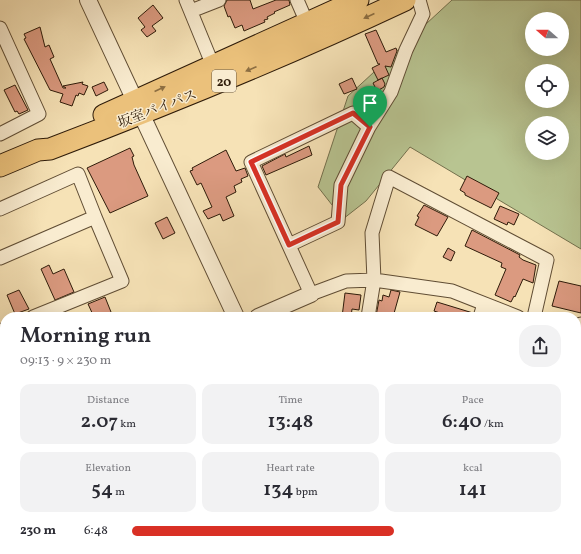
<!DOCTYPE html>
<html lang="en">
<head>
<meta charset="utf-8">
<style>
  :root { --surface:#fff; --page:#f2f2f3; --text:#2b2b33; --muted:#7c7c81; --accent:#d93025 }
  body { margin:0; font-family:Vollkorn,"Noto Serif JP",serif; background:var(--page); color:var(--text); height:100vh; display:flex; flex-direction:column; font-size:15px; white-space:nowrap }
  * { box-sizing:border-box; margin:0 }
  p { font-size:13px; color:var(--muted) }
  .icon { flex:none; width:22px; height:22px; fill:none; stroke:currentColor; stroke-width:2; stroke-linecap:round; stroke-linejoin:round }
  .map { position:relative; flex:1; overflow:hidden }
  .side { position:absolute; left:0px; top:312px; width:581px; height:242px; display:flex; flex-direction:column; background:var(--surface); border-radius:16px 16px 0 0; box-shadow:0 4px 16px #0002 }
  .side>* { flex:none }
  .needle { width:26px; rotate:290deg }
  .controls { position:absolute; left:525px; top:12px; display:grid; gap:8px }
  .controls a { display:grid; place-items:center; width:44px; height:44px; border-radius:50%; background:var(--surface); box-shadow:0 4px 16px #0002; font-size:20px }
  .pin { position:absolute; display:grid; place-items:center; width:34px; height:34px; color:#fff; margin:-41px -17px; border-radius:50% 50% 50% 0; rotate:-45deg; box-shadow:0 0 4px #0007 }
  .pin .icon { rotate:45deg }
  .round { display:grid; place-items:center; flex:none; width:42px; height:42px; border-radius:16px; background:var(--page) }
  .overview { display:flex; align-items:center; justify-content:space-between; height:68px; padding:0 20px }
  h1 { font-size:22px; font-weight:600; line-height:30px }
  .figures { display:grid; grid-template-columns:repeat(3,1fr); gap:6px; height:68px; padding:4px 20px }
  .figures div { display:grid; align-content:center; border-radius:10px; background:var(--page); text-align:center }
  .figures b { font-size:20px; font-weight:600 }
  .figures small { font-size:11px; font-weight:400 }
  .figures p { font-size:11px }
  ul { padding:0 20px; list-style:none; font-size:13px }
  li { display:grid; grid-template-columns:64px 48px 1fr; align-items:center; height:30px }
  li i { height:10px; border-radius:5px; background:var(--accent) }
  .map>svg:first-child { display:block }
  .green { fill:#b8c491; stroke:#73704d; fill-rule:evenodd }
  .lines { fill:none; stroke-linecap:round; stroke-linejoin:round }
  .stream { stroke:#747a73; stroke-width:3.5 }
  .building { fill:#db9a80; stroke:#2e1b09 }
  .minor-casing { stroke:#604d34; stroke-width:15 }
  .tertiary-casing { stroke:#604d34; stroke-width:18 }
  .trunk-casing { stroke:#2e1b09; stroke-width:23 }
  .minor { stroke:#f9ecd0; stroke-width:13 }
  .tertiary { stroke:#f9ecd0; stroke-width:16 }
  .trunk { stroke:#ebc17b; stroke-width:21 }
  .oneway { fill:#8c6e42 }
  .route-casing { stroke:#fff; stroke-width:8 }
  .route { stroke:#d93025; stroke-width:5 }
  .labels { text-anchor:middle; stroke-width:3; stroke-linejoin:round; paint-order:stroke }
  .shield { fill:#f9ecd0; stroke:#6b5a45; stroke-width:1 }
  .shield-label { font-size:13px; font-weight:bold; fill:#2e1b09 }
  .street-label { font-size:14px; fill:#2e1b09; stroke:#f9ecd0 }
</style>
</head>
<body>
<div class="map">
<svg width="581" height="554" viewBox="0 0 581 554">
  <rect width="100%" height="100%" fill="#f6e2b6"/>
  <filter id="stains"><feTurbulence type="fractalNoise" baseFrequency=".005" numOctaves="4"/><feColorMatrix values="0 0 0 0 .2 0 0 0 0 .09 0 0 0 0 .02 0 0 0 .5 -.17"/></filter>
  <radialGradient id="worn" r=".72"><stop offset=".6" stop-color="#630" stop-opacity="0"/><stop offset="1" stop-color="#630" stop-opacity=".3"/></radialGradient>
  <path class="green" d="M452,0H581V249L410,147L366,201L343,219L318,187L348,96ZM532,19H562V49H532ZM532,71H562V101H532ZM532,123H562V153H532Z"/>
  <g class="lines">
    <path class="stream" d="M576,435L581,437
      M0,473L5,471"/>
  </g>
  <path class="building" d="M227,0H250L253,9L276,0H289L290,5L274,12L275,13L267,17L268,19L264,20L265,22L244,31L242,25L235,28L230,16L228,17L224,6Z
    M153,5L163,18L152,26L156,31L147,37L141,30L145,27L138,18Z
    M40,27L45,47L49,45L54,57L50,59L63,88H66L63,86L83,82L82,84L88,86L84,95L79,93L78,96L76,95L72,106L60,102L63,94L50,90L24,39L26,38L24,34Z
    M376,30L386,52L396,48L397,51L391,67L385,66L389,75L378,80L372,68L380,64H378L365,34Z
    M352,78L357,89L344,94L339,84Z
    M382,78L385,84L384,87L377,91L373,83Z
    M104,82L108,90L96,96L92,87Z
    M15,85L28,110L19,114L17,111L15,112L4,90Z
    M309,146L312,155L266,175L262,166L285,154L286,157Z
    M130,148L134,156L132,157L134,165L148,196L110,213L87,168Z
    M226,150L236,171L245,168L248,176L241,179L242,182L234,186L236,192L226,197L234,216L223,221L220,214L208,219L203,211L212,207L201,183L197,185L190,171L193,170L192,168Z
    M467,176L499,193L491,208L465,195V193L460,190Z
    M424,205L448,217L437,236L415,225L419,217L417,216Z
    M500,206L519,214L514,225L508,222L507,225L494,219Z
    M167,217L175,233L163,239L155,223Z
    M472,230L520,255L519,257L523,260L536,265L533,283L523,279L515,297L514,296L511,302L495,295L506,269L501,267L502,263L465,246Z
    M448,248L455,252L451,261L443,257Z
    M49,265L53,274L64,269L74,292L55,300L41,269Z
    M559,281L581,286V313L552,306Z
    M19,290L29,309L15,314L7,295Z
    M391,290L400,292L393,317L376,316L379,300L382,301L383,295L389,297Z
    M345,293L361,295L359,310L352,309L351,317H342Z
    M105,297L113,317H94L88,304Z
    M437,302L473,313L472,317H452L434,311Z"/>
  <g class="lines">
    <g class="minor-casing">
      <path id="minor" d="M186,0L209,56
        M297,0L307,23
        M191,11L219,0
        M0,28L39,114L0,134
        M369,127L353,113L251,162L311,294L346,281L374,280L452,291L518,317
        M0,209L78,174L95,217
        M289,245L338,222L341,185L369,127L391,92L406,50L423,14L419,0
        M0,258L95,217L122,281L33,317
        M368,317L374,280L372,233L389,177L547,260L534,317
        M480,317L484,304
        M576,326L581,324
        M0,331L5,329
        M576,336L581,341
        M0,354L5,365
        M576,424L581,427
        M80,549L82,554
        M166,549L168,554
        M244,549L247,554
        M343,549L346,554
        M444,549V554
        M521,554L522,549"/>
    </g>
    <g class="tertiary-casing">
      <path id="tertiary" d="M88,0L236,317
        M258,317L311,294
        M0,420L5,418"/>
    </g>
    <g class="trunk-casing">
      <path id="trunk" d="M104,115L358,0
        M0,166L38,150L50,149C171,103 288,55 405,0"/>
    </g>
    <use href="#minor" class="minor"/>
    <use href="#tertiary" class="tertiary"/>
    <use href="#trunk" class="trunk"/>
  </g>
  <defs><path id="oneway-solid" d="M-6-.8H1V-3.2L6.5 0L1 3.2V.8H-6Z"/></defs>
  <g class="oneway">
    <use href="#oneway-solid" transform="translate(369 16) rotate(155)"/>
    <use href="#oneway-solid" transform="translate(251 69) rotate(157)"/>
    <use href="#oneway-solid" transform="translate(160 89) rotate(-25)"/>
  </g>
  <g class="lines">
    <g class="route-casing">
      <path id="route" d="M353,113L370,127L341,185L338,222L289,245L251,162Z"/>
    </g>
    <use href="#route" class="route"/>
  </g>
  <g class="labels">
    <rect class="shield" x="212" y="70" width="24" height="22" rx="3"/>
    <g class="shield-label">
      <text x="224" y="86">20</text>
    </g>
    <g class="street-label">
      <text transform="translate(157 108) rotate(-21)" y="5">坂室バイパス</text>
    </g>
  </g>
  <rect width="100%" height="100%" filter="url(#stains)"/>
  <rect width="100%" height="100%" fill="url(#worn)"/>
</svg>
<div class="controls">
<a><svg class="needle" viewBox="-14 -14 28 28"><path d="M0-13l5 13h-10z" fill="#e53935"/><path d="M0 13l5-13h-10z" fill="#7c7c81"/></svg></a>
<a><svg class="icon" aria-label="locate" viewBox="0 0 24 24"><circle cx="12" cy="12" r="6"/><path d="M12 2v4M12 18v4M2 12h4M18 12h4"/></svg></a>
<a><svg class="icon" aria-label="layers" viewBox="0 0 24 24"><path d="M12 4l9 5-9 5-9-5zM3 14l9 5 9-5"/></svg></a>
</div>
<div class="pin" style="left:370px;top:127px;background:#1e9e55"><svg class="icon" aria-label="arrive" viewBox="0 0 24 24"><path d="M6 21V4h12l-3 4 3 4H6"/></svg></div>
<section class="side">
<div class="overview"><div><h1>Morning run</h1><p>09:13 · 9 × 230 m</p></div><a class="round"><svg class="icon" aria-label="share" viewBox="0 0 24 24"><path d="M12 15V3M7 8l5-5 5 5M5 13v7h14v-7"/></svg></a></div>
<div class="figures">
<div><p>Distance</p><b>2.07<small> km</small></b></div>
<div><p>Time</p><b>13:48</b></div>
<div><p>Pace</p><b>6:40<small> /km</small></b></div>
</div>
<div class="figures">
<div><p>Elevation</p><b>54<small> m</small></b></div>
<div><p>Heart rate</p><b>134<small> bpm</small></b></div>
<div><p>kcal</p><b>141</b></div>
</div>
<ul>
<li><b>230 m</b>6:48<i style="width:61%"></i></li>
</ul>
</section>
</div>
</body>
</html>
